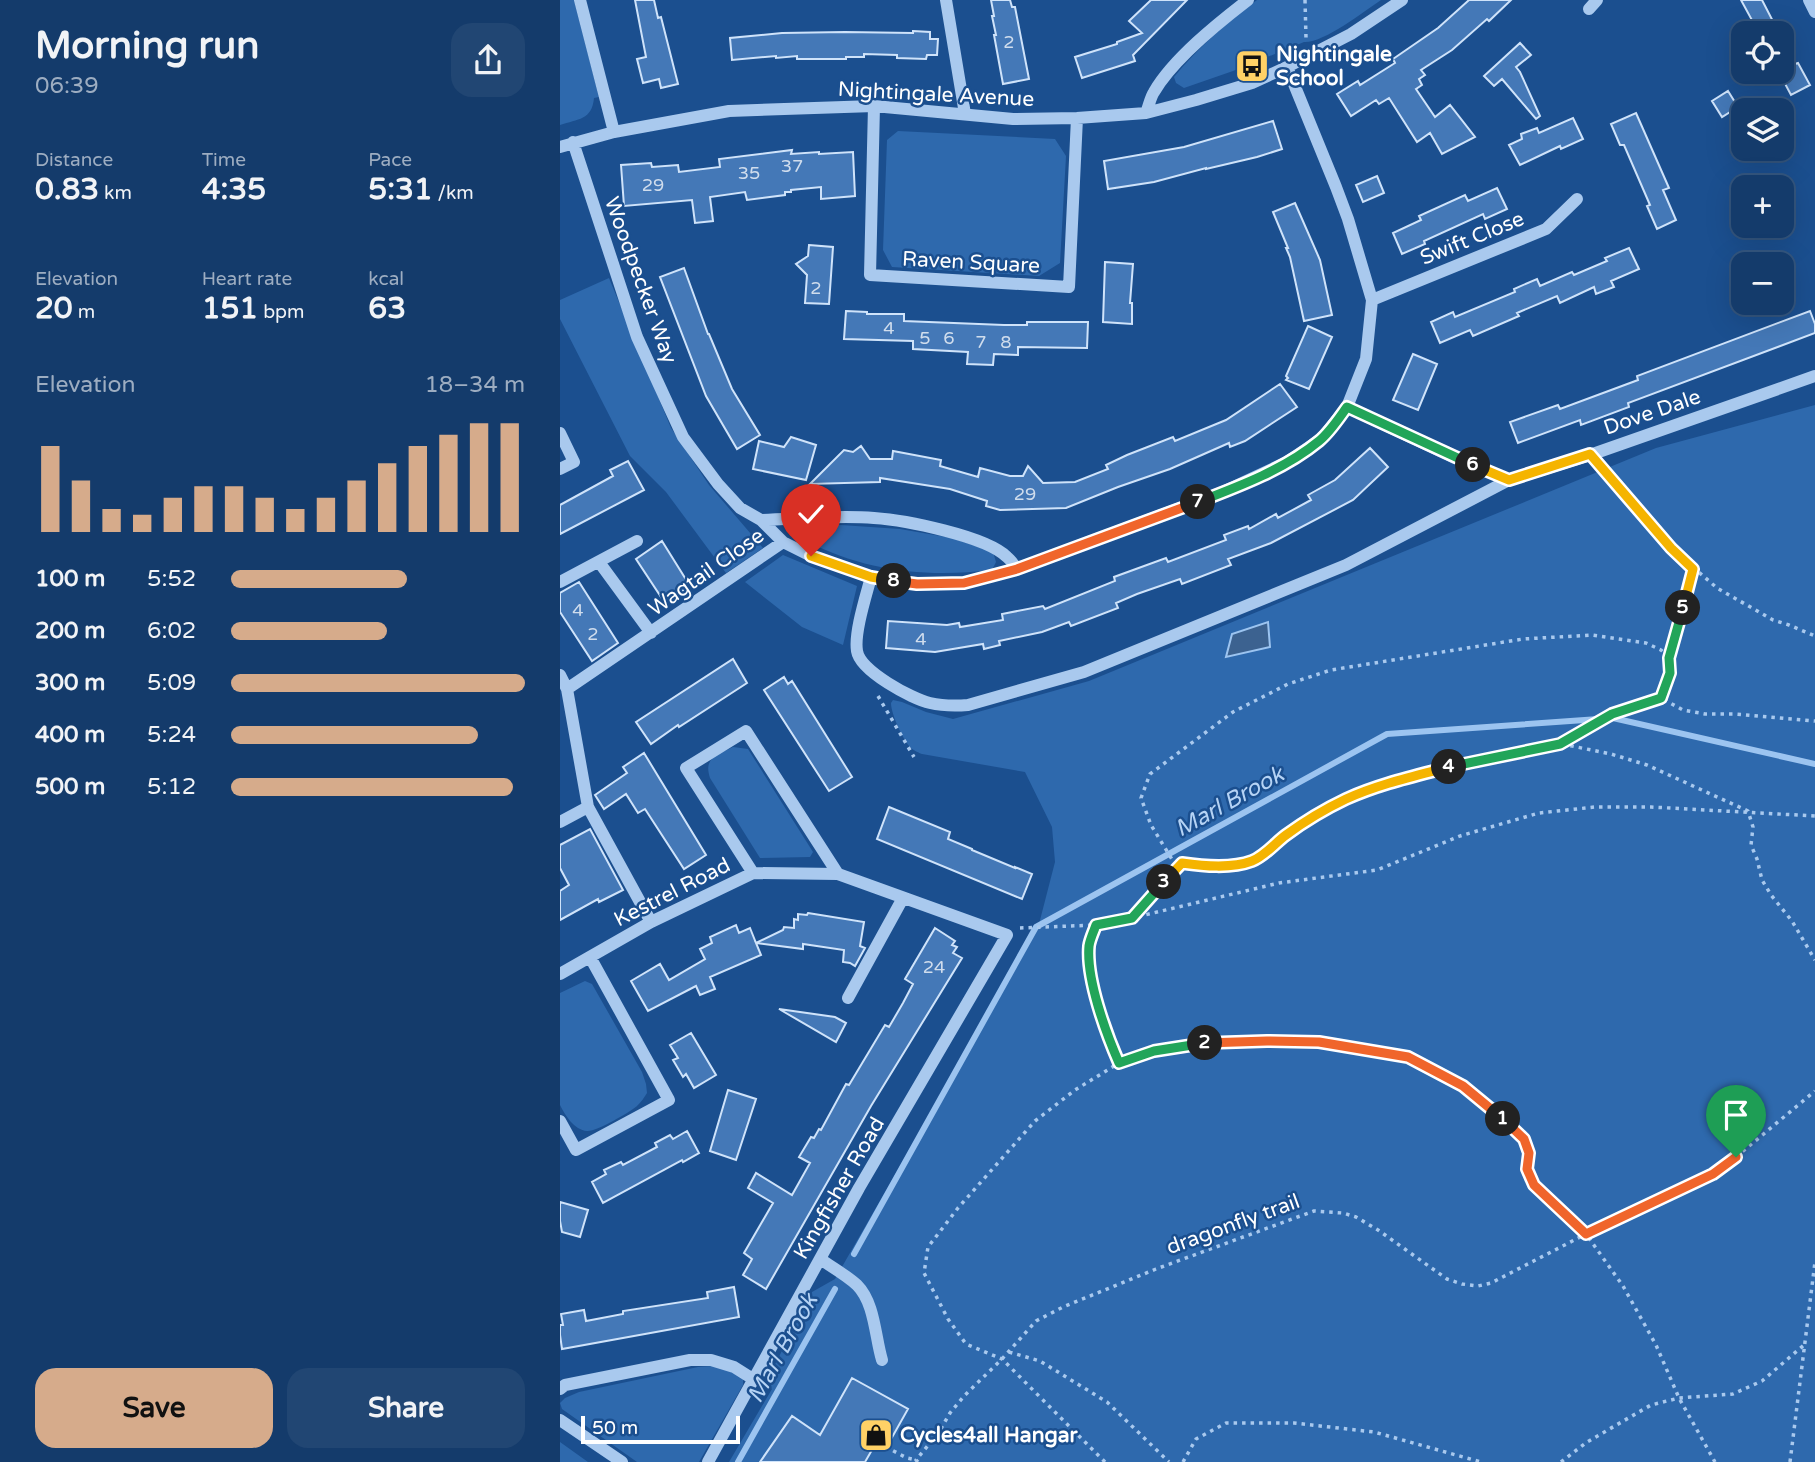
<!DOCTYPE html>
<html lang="en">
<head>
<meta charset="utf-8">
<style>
  :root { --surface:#143b6b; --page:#214673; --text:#f1f3f6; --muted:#9dadc1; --line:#33557e; --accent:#d6ab8b }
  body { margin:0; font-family:"Varela Round",sans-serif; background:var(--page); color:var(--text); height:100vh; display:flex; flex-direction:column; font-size:26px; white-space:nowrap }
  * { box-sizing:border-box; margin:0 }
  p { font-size:23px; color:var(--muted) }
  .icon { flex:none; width:38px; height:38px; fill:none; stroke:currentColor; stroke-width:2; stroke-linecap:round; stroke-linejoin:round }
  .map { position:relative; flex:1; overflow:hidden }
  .sheet { display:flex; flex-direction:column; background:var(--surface); width:560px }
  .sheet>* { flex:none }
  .buttons { position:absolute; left:1171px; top:21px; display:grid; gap:14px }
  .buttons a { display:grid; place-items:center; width:63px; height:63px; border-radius:14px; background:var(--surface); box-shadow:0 7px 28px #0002,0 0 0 2px var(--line); font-size:35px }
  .scale { position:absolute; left:21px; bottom:18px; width:159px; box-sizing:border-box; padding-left:7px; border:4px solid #fff; border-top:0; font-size:19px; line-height:24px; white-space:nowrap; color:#fff; -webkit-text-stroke:5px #1b4f8f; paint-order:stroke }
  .pin { position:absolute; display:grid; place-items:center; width:60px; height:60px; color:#fff; margin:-72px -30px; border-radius:50% 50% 50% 0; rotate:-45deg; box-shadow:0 0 7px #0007 }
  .pin .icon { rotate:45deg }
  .km { position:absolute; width:35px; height:35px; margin:-18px; border-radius:50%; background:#222; color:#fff; font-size:19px; line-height:35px; text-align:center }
  .round { display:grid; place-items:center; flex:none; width:74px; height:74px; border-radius:21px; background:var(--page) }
  .headline { display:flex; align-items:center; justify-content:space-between; height:119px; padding:0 35px }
  h1 { font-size:38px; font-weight:700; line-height:52px }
  .stats { display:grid; grid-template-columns:repeat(3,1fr); gap:10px; height:119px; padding:7px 35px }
  .stats div { display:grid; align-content:center }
  .stats b { font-size:30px; font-weight:700 }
  .stats small { font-size:19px; font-weight:400 }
  .stats p { font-size:19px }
  .chart { height:196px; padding:14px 35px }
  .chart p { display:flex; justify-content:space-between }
  .chart svg { width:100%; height:126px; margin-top:7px; stroke:var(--accent); stroke-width:6 }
  .action { display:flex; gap:14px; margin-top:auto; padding:14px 35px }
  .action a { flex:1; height:80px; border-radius:21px; background:var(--accent); color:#111; font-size:28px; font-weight:700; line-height:80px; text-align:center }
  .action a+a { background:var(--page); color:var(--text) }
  ul { padding:0 35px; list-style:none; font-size:23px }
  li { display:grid; grid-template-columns:112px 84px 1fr; align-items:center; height:52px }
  li i { height:18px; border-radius:9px; background:var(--accent) }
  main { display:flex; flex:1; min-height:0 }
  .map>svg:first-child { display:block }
  .green { fill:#2e69ad }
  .water { fill:#3c6290; stroke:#9cc4f0; stroke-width:2 }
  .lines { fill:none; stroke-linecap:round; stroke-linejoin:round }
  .stream { stroke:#9cc4f0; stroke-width:6 }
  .building { fill:#4478b7; stroke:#cfe3fa; stroke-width:2 }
  .path { stroke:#a9c9ee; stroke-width:3.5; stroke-dasharray:3.5 5; stroke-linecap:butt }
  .minor { stroke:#a9c9ee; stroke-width:12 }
  .split-1-casing { stroke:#fff; stroke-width:14 }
  .split-2-casing { stroke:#fff; stroke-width:14 }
  .split-3-casing { stroke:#fff; stroke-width:14 }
  .split-4-casing { stroke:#fff; stroke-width:14 }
  .split-5-casing { stroke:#fff; stroke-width:14 }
  .split-6-casing { stroke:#fff; stroke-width:14 }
  .split-7-casing { stroke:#fff; stroke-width:14 }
  .split-8-casing { stroke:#fff; stroke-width:14 }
  .split-9-casing { stroke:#fff; stroke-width:14 }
  .split-1 { stroke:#f0652b; stroke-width:9 }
  .split-2 { stroke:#f0652b; stroke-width:9 }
  .split-3 { stroke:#22a559; stroke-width:9 }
  .split-4 { stroke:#f5b400; stroke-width:9 }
  .split-5 { stroke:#22a559; stroke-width:9 }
  .split-6 { stroke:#f5b400; stroke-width:9 }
  .split-7 { stroke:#22a559; stroke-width:9 }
  .split-8 { stroke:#f0652b; stroke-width:9 }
  .split-9 { stroke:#f5b400; stroke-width:9 }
  .labels { text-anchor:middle; stroke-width:5; stroke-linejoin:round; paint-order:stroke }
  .number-label { font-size:18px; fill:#d0dded }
  .poi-label { font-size:21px; font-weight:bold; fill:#fff; stroke:#1b4f8f; text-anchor:start }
  .street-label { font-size:21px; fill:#fff; stroke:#1b4f8f }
  .water-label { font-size:23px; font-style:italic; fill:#b5d3f5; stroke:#1b4f8f }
</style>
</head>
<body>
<main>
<section class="sheet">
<div class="headline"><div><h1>Morning run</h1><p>06:39</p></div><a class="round"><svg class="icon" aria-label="share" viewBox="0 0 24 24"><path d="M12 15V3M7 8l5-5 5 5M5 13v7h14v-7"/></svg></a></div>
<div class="stats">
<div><p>Distance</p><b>0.83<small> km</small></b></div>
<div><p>Time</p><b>4:35</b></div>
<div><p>Pace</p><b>5:31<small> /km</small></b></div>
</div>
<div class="stats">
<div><p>Elevation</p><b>20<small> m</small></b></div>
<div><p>Heart rate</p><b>151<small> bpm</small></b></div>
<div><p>kcal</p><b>63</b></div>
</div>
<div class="chart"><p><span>Elevation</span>18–34 m</p>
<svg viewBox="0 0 160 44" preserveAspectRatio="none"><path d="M5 44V14M15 44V26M25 44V36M35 44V38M45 44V32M55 44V28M65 44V28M75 44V32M85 44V36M95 44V32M105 44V26M115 44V20M125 44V14M135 44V10M145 44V6M155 44V6"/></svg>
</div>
<ul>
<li><b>100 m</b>5:52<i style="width:60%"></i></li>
<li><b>200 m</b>6:02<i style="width:53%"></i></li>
<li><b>300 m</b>5:09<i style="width:100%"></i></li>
<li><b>400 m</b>5:24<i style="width:84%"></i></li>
<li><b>500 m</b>5:12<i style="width:96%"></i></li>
</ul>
<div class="action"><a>Save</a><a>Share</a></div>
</section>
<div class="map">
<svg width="1255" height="1462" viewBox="0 0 1255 1462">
  <rect width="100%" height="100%" fill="#1b4f8f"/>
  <path class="green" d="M0,0H14L39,97L34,98C32,120 18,119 0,125Z
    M697,0H821C803,12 764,43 744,42L673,71L624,88L616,83L614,77C638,48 666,23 697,0Z
    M338,131L495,139L506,156L500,263L479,276L332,267L323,250L327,140Z
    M49,278L111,428L149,485L203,548L166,573L106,492L70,456L0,319V300Z
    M1255,405V1462H169L212,1389L205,1384L252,1292L275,1279L479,924L495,862L492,827L465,772L362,754C361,754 351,749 351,748C343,740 331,714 331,703L333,700L342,702L366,712L393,719L529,681L1096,448Z
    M281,525L340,529L392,538L433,552L436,562L432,570C366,578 305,571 246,541L245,533L252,526Z
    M223,555L297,586L283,645L242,627L185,582Z
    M173,747L188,749L253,852L250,857L200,858L150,778C143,757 158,755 173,747Z
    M25,981L32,984L82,1072L86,1084L87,1093C84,1098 81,1102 77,1106C70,1112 36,1132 27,1131C14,1130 5,1115 0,1105V993Z
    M152,1366L162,1367L183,1378V1385L139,1462H77L2,1409L0,1403L5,1398L19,1392L138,1367Z
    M0,1442L28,1462H0Z"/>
  <path class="water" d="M708,622L710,647L666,657L672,634Z"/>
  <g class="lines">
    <path class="stream" d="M294,1254L476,927L827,734L1053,718L1255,764
      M178,1462L275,1289"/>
  </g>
  <path class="building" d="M75,0H94L98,18L101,17L118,84L101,88L99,79L83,83L77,59L86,57Z
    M431,0H450L452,7H455L469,79L443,84L434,35H436L432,16H434Z
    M591,0H627L573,55L575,61L522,78L515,57L557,44V42L582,33L569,21Z
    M909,0H951L929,21L927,19L892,50L861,70L865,75L859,79L862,85L856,89L875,117L890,105L915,137L882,154L870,133L857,142L829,98L819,104L816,100L791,116L777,94L798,81L800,85L835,63L833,59L878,28Z
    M1181,0H1202L1219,33H1173L1193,22Z
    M353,31L370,32V39H378L377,55H367L366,59L337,58V55L304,54V57H286V59H237V56L216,58V56L172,60L170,38L222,33L285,32L353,33Z
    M1222,38L1235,64L1238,63L1250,85L1231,95L1222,78Z
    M960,43L971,55L956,67L960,72L980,116L976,119L942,79L934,86L924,76Z
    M1168,91L1178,107L1162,117L1152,101Z
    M1076,113L1109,188L1103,190L1116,220L1097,229L1087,206L1090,205L1064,145H1060L1051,124Z
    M1013,118L1023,139L1001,149L1000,146L960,165L949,145L962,139L961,134L977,128L979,133Z
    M713,121L722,149L697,157L646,169V168L594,182L548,189L544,161L624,147Z
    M232,150L231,154L259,152V154L293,152L295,196L261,199V187L231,190V192H225V195L187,200L185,192L150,197L153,221L135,223L132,200L64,206L61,165L91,163L92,167L118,165L119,172L160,167L159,159Z
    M817,176L824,193L803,202L796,185Z
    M937,188L947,209L925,219L923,214L864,241L865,244L842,254L833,233L861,220L859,216L905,195L908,201Z
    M735,203L760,260L772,315L744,321L730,257L726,248H728L713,212Z
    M249,245L273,247L269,304L245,303L247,275L236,264L248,256Z
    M1069,248L1079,269L1051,281L1054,287L1036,294L1034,287L1000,303L997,296L957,313L959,316L913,336L910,330L880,343L871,322L893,312L895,317L955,292L954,289L977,279L980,286L1012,272L1014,275L1047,261L1045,258Z
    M545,262L573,264L570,303H572V324L543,322Z
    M124,268L148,334H149L172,389L200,435L177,449L146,396L100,277Z
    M286,311L307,312V314H344V321L444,325H467V322H528L527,348L458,347V355L434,354L433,365L407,364L408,352L353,349V341L284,339Z
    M1250,311L1255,324V333L1068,403L1069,407L1021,425L1020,420L958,443L950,422L998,405L1000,409L1078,380L1077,376Z
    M748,326L772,337L749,389L726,380L728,378L726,376Z
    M853,354L877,364L858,410L833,400Z
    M720,384L737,407L685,441L670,447L669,443L610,469L558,487L506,508L440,510L426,506L427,501L390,489L320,478V482L250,484L284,450L293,452L301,446L310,459H332L333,451L381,460L380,466L418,477L420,468L450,476H463L468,466L483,483L515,482L548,469L546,465L567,455L613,437L615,441L666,420Z
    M231,437L256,445L246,480L193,469L199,441L224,447Z
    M810,448L828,467L793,500L711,543L668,559L671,565L622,584L620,579L577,594L556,603L558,608L511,626L509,622L482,632L439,641L440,645L424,649L423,644L375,652L326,648L328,621L387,625L399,623L400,627L443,620L442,614L483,606L485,609L555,581L554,577L606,558L608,562L666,540L664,535L688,526L689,529L716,514L718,518L751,500L748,495L775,480Z
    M68,461L84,490L0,534V505L53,476L50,470Z
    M102,541L130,586L105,603L76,559Z
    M19,582L58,643L32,661L0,612V593Z
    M173,659L187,683L119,727L118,725L91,744L76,722Z
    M224,677L228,684L232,681L292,777L269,791L204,690Z
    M84,753L146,855L124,869L85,809L78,813L66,794L44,809L35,795L67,773L63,767Z
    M329,807L390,832L388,839L412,849V850L455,868V867L472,874L462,899L317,839Z
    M30,829L63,890L39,902L38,899L0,920V891L9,885L0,868V845Z
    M248,913L304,922L300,946L305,948L295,966L290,963L283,962L284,950L243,944V949L196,943L201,955L150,977L155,989L140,995L136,986L88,1011L71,981L100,964L109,980L145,959L140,949L152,943L150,937L176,925L179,933L190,928L196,943L223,930L224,927L234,928V919L238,920V914L247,915Z
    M375,928L395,941L392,945L397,947L393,953L402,958L311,1106L206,1289L183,1275L192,1259L184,1253L213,1203L188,1188L196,1173L232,1195L250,1163L239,1157L251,1137L254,1138L259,1129L261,1130L286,1084L289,1085L325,1025L329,1027L343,1003L353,984L345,979Z
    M219,1009L275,1017L286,1023L276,1042Z
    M131,1033L156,1075L134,1088L126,1074L123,1077L113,1060L118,1058L110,1045Z
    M168,1090L196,1099L176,1160L150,1151Z
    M127,1131L139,1153L123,1162L122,1160L43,1203L32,1182L46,1174L44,1170L61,1162L63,1165L97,1147L95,1143L110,1135L113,1139Z
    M0,1202L28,1210L20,1237L2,1232L0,1221Z
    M174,1287L179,1317L2,1349L0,1335V1325H3L1,1314L24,1310L26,1321L63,1314V1311L148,1298L147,1292Z
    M292,1378L348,1409L330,1441L320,1436L305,1462H200L232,1416L260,1435Z"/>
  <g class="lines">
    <path class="path" d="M745,0L746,38
      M1041,467L1111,548L1157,588L1213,620L1229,625L1255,636
      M1109,658L1134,569
      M318,696L354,757
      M1101,698L1110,673L1109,658L1101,650L1086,643L1032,635L963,639L771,670L728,684L673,712L590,774L581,798L591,825L613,861L639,866L680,864L694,860L745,821L788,798L838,781L893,765L1000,744L1052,714L1101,698L1123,710L1145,714H1176L1255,721
      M1002,744L1051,754L1087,765L1188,811L1193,827L1191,845L1197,859L1202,880L1211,895L1232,921L1255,960
      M572,918L622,863
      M536,925C534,931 530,939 529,946C526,979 546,1033 559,1063
      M460,928L536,925L572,918L719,883L817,870L900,836L979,813L1035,807H1091L1255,816
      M449,1352L480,1361L547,1402L609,1462
      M318,1443L347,1458L356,1460
      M358,1462L356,1460L379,1432L390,1413L404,1396L442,1359L476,1321L503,1307L596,1269L754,1211L783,1213L796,1217L818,1230L887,1279L902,1284L918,1286L931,1283L1026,1234L1153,1174L1176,1157L1255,1091
      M545,1462L442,1359L406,1344L388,1319L364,1273L368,1247L398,1208L475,1121L515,1090L559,1063L595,1050L649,1043L707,1040L759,1042L848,1057L903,1085L944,1119L964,1139L969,1153L967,1169L974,1185L1026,1234L1063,1286L1096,1345L1119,1398L1155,1462
      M623,1462L636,1439L666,1423H734L814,1432L921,1462
      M1001,1462L1027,1442L1091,1405L1119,1398L1173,1394L1202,1381L1244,1345
      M1230,1462L1255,1262"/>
    <path class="minor" d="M20,0L54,132
      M386,0L405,114
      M1249,0L1255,12
      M1029,9L1037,0
      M314,106L310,275L509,287L517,118
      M586,113C589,106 590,98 594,92C613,59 658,23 688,0
      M13,142L77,337L123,437L158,484L180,508L201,520L223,542L251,556L311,577L357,584L403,583L457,569L663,492L727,462L761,439L787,407L806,359L812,300L788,219L776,187L727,67
      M0,147L54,132L169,111L314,106L453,119L517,118L586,113L636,100L692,83L727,67L791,34L842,0
      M812,300L986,229L1017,199
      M787,407L895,458L949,480
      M0,433L14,462L0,469
      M201,520C238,519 277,515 314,518C344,520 426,536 447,557C451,560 454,565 457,569
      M39,562L91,633
      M311,577C306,596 294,633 297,651C300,671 352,699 370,703C383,706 395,706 408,705L524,672L786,565L949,480L1030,455L1255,376
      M0,582L77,541
      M0,675L7,689L28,807L91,922
      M7,689L223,542
      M0,822L28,807
      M193,873L126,768L186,731L278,874
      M0,974L91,922L193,873L278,874L447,935L299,1188L148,1462
      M288,998L343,898
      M0,1121L16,1150L109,1100L30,957
      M260,1259C272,1267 286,1275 297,1285C315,1303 315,1337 322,1360
      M0,1389L5,1385L130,1360H151L174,1367L193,1379
      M0,1420L62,1462"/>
  </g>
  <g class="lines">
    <g class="split-1-casing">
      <path id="split-1" d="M943,1119L964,1139L969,1153L967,1169L974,1185L1026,1234L1153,1174L1176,1157"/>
    </g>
    <g class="split-2-casing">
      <path id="split-2" d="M645,1043L707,1041L759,1042L848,1057L903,1086L943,1119"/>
    </g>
    <g class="split-3-casing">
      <path id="split-3" d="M604,882L572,918L536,925C534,931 530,939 529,946C526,979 546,1033 559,1063L594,1051L645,1043"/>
    </g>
    <g class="split-4-casing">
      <path id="split-4" d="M604,882L622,863C643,866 671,869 692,861C705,856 715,843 726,835C745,821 765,809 786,799C819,784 855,776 889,767"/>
    </g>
    <g class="split-5-casing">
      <path id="split-5" d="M889,767L1000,744L1052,714L1101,698L1110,673L1109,658L1123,608"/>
    </g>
    <g class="split-6-casing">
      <path id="split-6" d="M913,465L949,480L1030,454L1111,548L1133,569L1123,608"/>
    </g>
    <g class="split-7-casing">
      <path id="split-7" d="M638,502C680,486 725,469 759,441C770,432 779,418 787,407L913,465"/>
    </g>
    <g class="split-8-casing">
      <path id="split-8" d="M334,581L357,584L404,583L457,569L638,502"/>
    </g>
    <g class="split-9-casing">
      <path id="split-9" d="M251,556L311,577L334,581"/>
    </g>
    <use href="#split-1" class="split-1"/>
    <use href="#split-2" class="split-2"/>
    <use href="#split-3" class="split-3"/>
    <use href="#split-4" class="split-4"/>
    <use href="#split-5" class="split-5"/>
    <use href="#split-6" class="split-6"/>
    <use href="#split-7" class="split-7"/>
    <use href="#split-8" class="split-8"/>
    <use href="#split-9" class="split-9"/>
  </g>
  <defs>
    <g id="bus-square" transform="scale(1.75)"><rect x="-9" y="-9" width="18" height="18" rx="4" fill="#ffd166" stroke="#1b4f8f"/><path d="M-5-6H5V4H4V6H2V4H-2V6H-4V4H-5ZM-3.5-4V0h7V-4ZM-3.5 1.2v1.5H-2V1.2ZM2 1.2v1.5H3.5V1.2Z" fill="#111"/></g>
    <g id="shop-square" transform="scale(1.75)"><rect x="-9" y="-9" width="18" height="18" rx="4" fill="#ffd166" stroke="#1b4f8f"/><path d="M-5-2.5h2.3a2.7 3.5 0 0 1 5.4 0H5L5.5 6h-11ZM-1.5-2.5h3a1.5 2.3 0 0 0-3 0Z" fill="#111"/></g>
  </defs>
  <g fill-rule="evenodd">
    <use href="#bus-square" x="692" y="66"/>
    <use href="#shop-square" x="316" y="1435"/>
  </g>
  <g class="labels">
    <g class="number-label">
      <text x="449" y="48">2</text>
      <text x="232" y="172">37</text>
      <text x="189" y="179">35</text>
      <text x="93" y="191">29</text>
      <text x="256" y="294">2</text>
      <text x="329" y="334">4</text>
      <text x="365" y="344">5</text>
      <text x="389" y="344">6</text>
      <text x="421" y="348">7</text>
      <text x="446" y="348">8</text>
      <text x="465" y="500">29</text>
      <text x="18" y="616">4</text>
      <text x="33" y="640">2</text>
      <text x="361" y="645">4</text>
      <text x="374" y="973">24</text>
    </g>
    <g class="poi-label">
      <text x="716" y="61">Nightingale<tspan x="716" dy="24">School</tspan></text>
      <text x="340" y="1442">Cycles4all Hangar</text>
    </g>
    <g class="street-label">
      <text transform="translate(376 94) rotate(3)" y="7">Nightingale Avenue</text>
      <text transform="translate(912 238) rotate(-22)" y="7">Swift Close</text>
      <text transform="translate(411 262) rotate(3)" y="7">Raven Square</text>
      <text transform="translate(81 280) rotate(70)" y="7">Woodpecker Way</text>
      <text transform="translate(1092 412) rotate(-19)" y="7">Dove Dale</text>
      <text transform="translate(146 572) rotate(-35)" y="7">Wagtail Close</text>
      <text transform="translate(112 892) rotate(-27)" y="7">Kestrel Road</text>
      <text transform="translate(279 1188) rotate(-60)" y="7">Kingfisher Road</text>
      <text transform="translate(673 1224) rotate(-20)" y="7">dragonfly trail</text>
    </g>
    <g class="water-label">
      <text transform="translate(669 801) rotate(-29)" y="8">Marl Brook</text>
      <text transform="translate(222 1348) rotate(-61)" y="8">Marl Brook</text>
    </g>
  </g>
</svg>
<div class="buttons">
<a><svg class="icon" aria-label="locate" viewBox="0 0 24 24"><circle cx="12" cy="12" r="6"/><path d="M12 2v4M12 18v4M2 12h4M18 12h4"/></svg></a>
<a><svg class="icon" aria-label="layers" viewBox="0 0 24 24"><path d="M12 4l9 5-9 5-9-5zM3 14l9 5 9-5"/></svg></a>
<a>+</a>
<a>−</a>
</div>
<div class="scale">50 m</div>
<div class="pin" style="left:1176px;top:1157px;background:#1e9e55"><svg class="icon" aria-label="arrive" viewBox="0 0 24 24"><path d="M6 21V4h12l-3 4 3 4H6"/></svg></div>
<div class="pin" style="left:251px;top:556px;background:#d93025"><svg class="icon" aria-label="check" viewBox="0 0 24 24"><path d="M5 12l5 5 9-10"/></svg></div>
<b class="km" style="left:943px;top:1119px">1</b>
<b class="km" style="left:645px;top:1043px">2</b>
<b class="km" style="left:604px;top:882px">3</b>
<b class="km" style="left:889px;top:767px">4</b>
<b class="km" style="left:1123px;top:608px">5</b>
<b class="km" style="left:913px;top:465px">6</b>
<b class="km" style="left:638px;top:502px">7</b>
<b class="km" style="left:334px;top:581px">8</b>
</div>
</main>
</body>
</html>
